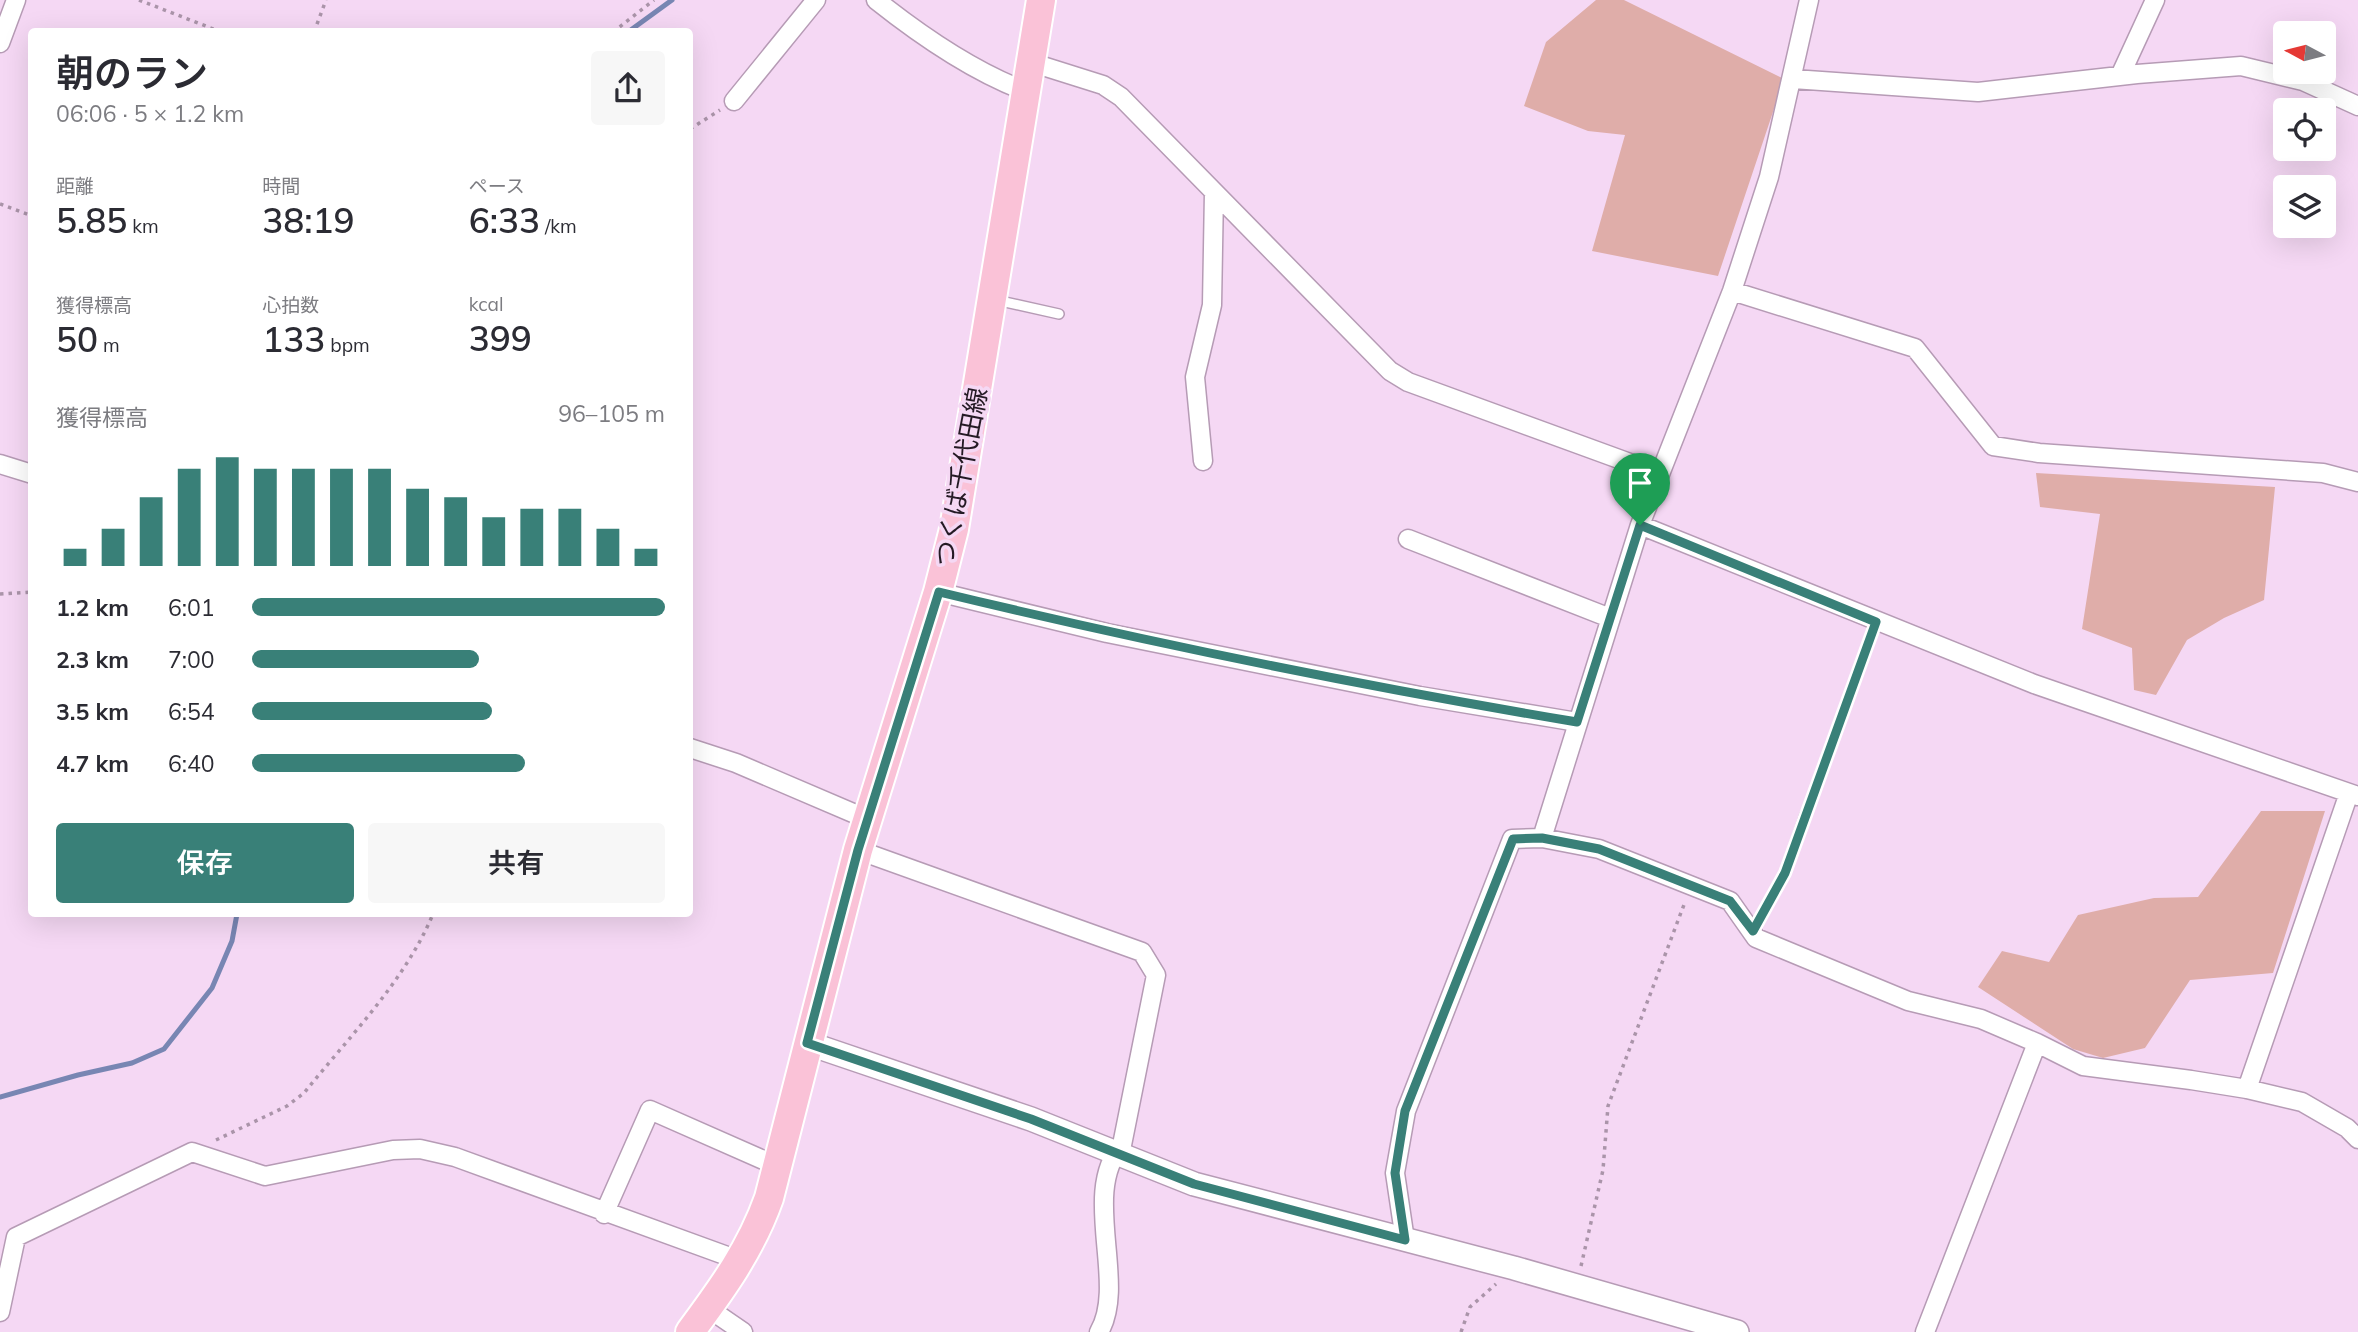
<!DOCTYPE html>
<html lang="ja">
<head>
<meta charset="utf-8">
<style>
  :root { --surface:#fff; --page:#f7f7f7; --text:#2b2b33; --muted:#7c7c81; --accent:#398078 }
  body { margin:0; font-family:Mulish,"Noto Sans JP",sans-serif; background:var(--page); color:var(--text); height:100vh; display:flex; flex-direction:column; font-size:26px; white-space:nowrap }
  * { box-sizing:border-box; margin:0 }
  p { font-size:23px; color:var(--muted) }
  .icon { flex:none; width:38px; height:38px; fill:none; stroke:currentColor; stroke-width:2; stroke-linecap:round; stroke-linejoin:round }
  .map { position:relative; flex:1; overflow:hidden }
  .sheet { position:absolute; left:28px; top:28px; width:665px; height:889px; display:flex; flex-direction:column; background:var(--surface); border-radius:7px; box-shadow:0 7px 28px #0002 }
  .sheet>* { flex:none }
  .needle { width:46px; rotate:277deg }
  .buttons { position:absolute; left:2273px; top:21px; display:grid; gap:14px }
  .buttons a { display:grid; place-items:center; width:63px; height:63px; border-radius:7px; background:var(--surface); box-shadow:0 7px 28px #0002; font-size:35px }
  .pin { position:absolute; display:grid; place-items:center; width:60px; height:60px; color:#fff; margin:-72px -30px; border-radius:50% 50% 50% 0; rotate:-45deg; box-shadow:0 0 7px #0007 }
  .pin .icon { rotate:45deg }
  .round { display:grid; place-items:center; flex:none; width:74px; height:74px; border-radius:7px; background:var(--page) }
  .summary { display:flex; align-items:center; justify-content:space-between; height:119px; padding:0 28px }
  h1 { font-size:38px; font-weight:600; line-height:52px }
  .figures { display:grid; grid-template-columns:repeat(3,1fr); gap:10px; height:119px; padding:7px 28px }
  .figures div { display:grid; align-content:center }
  .figures b { font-size:35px; font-weight:600 }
  .figures small { font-size:19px; font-weight:400 }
  .figures p { font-size:19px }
  .chart { height:196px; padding:14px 28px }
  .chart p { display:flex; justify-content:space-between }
  .chart svg { width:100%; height:126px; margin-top:7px; stroke:var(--accent); stroke-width:6 }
  .cta { display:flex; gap:14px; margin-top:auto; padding:14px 28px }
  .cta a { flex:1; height:80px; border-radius:7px; background:var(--accent); color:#fff; font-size:28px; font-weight:600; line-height:80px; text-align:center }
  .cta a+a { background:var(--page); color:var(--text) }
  ul { padding:0 28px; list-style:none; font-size:23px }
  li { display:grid; grid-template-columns:112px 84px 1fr; align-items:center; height:52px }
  li i { height:18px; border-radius:9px; background:var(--accent) }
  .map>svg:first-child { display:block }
  .green { fill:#dfada9 }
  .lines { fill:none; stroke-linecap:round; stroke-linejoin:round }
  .stream { stroke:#7886b3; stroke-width:5 }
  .service-casing { stroke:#b69bb5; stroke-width:12 }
  .minor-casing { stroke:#b69bb5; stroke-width:21 }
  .tertiary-casing { stroke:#b69bb5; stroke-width:26 }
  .primary-casing { stroke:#fff; stroke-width:32 }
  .path { stroke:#aa94a9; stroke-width:3.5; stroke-dasharray:3.5 5; stroke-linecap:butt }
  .service { stroke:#fff; stroke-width:9 }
  .minor { stroke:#fff; stroke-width:18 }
  .tertiary { stroke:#fff; stroke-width:23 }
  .primary { stroke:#fac2d7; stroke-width:28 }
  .route-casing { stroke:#fff; stroke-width:14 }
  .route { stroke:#398078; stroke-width:9 }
  .labels { text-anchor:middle; stroke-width:7; stroke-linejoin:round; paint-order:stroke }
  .street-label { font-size:26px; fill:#241a24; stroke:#f5d8f4 }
</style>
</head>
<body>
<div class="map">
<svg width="2358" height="1332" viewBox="0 0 2358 1332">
  <rect width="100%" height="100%" fill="#f5d8f4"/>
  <path class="green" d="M1596,0H1624L1784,79L1718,276L1592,251L1625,135L1588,131L1524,106L1546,42Z
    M2036,473L2275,487L2264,600L2224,618L2187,640L2156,695L2134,690L2132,648L2082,629L2100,514L2040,507Z
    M2261,811H2325L2273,973L2190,980L2145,1048L2103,1058L2073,1049L1978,987L2002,951L2049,962L2078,915L2154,898L2198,897Z"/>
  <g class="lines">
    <path class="stream" d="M628,32L672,0
      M0,1097L78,1075L132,1063L164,1049L212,988L232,941L237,914"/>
    <g class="service-casing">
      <path id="service" d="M996,300L1059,314
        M1753,931L1785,873L1805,815"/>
    </g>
    <g class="minor-casing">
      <path id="minor" d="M876,0C920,35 972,71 1025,91
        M0,43L16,0
        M1030,62L1103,85L1121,97L1390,371L1408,382L1660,474
        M2120,76L2155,0
        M1793,79L1978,92L2137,74L2241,66L2303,81L2358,106
        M734,101L816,0
        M1732,291L1915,348L1993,446L2039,453L2323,473L2358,482
        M1203,461L1195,377L1212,305L1214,192
        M0,464L32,474
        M1640,525L2034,684L2358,796
        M1408,539L1610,618
        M938,592L1107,633L1420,696L1577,722
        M690,748L736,763L867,819
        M1542,838L1640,525L1732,291L1769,177L1809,0
        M858,850L1142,952L1156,975L1122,1145C1080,1193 1128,1283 1099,1332
        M2247,1089L2349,793
        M604,1214L650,1110L777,1166
        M1405,1240L1395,1173L1406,1111L1512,839L1542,838L1599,849L1730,901L1756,938L1908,1001L1981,1019L2037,1043L2083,1066L2191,1080L2247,1089L2302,1102L2347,1128L2358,1139
        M708,1308L743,1332
        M0,1312L16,1237L192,1152L265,1176L393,1150L420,1149L455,1157L741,1261
        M1925,1332L2037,1043"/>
    </g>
    <g class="tertiary-casing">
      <path id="tertiary" d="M807,1043L1031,1119L1194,1184L1514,1268L1737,1332"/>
    </g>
    <g class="primary-casing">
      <path id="primary" d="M690,1332C722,1289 751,1249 769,1198L858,850L938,592L954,529L1041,0"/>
    </g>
    <path class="path" d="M139,0L221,32
      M314,32L326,0
      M613,32L654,0
      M690,129L720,110
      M0,204L32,216
      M0,594L32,592
      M1809,803L1870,636
      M216,1140L287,1106L304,1093C349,1037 405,981 433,914
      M1581,1266L1603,1170L1608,1106L1685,902
      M1461,1332L1470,1307L1496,1284"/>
    <use href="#service" class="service"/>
    <use href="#minor" class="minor"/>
    <use href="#tertiary" class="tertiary"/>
    <use href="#primary" class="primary"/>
  </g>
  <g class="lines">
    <g class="route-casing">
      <path id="route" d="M1640,525L1876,622L1785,873L1753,931L1730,901L1599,849L1542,838L1513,839L1405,1111L1395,1173L1405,1240L1194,1184L1031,1119L807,1043L858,850L939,592C1150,643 1362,686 1577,722Z"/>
    </g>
    <use href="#route" class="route"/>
  </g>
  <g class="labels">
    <g class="street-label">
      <text transform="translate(961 477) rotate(-79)" y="9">つくば千代田線</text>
    </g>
  </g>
</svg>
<div class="buttons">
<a><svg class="needle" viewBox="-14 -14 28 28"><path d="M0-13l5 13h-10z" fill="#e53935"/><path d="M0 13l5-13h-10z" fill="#7c7c81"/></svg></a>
<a><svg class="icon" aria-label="locate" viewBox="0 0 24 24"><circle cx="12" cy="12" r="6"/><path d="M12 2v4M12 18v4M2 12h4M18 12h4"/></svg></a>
<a><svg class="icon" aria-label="layers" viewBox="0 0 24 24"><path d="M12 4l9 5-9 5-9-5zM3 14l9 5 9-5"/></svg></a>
</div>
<div class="pin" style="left:1640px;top:525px;background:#1e9e55"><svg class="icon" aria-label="arrive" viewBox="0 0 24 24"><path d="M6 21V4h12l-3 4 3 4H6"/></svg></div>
<section class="sheet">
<div class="summary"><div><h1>朝のラン</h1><p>06:06 · 5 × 1.2 km</p></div><a class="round"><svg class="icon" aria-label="share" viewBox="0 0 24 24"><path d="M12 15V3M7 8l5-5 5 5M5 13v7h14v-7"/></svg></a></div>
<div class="figures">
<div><p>距離</p><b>5.85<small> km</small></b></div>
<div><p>時間</p><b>38:19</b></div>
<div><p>ペース</p><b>6:33<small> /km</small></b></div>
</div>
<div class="figures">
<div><p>獲得標高</p><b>50<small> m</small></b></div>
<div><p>心拍数</p><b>133<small> bpm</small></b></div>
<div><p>kcal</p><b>399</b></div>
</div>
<div class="chart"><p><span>獲得標高</span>96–105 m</p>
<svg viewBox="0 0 160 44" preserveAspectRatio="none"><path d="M5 44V38M15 44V31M25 44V20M35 44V10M45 44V6M55 44V10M65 44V10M75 44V10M85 44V10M95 44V17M105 44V20M115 44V27M125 44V24M135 44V24M145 44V31M155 44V38"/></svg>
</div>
<ul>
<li><b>1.2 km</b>6:01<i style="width:100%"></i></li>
<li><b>2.3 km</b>7:00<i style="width:55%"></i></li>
<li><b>3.5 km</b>6:54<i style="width:58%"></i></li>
<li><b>4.7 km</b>6:40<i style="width:66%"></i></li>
</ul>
<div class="cta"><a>保存</a><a>共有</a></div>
</section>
</div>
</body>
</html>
